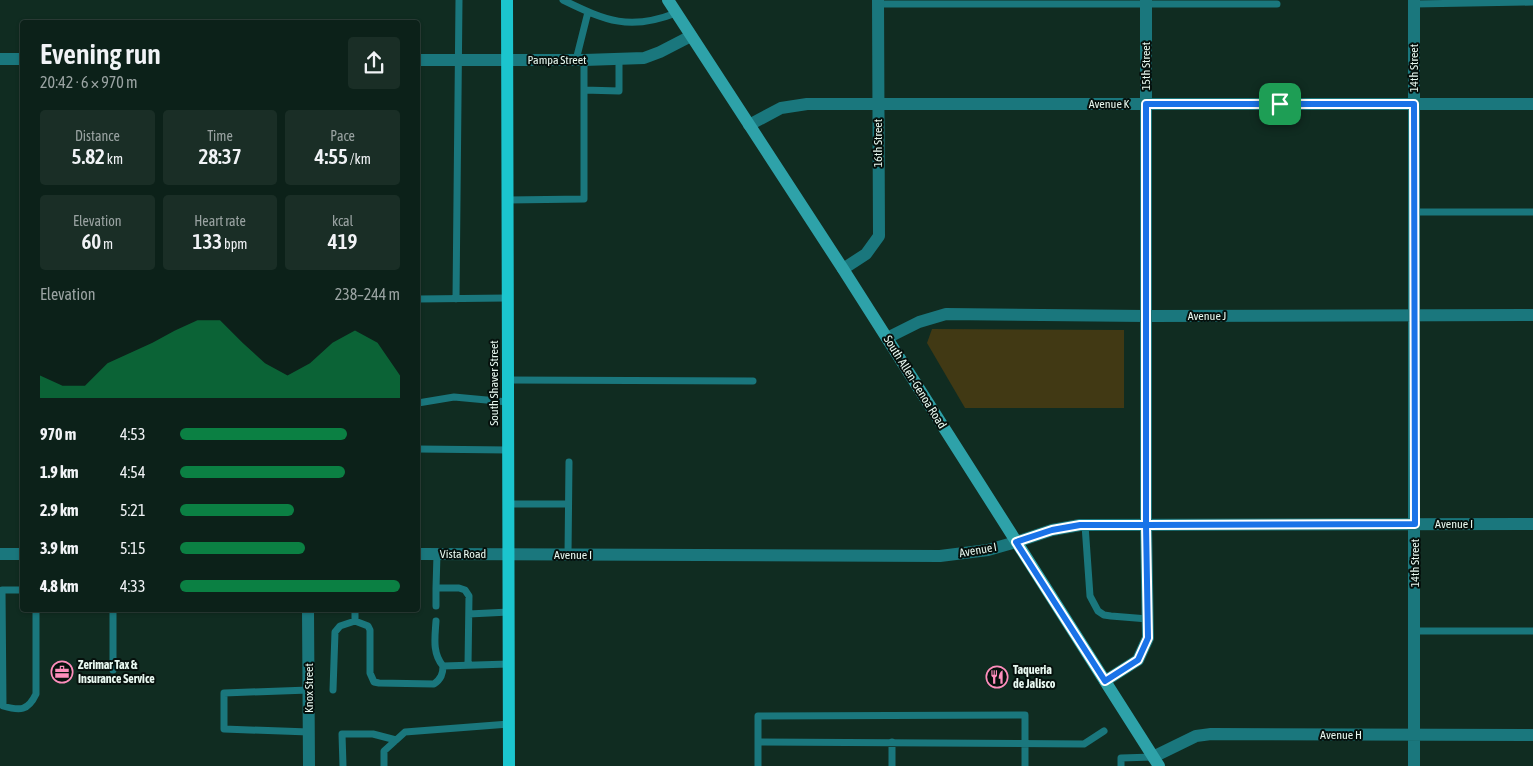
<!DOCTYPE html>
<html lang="en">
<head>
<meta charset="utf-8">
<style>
  :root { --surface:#0c2119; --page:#1a2e26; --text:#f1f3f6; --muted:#9aa3a2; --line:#2c3e38; --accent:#0b8043 }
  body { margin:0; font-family:"Asap Condensed",sans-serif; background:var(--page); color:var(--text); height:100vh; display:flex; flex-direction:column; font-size:19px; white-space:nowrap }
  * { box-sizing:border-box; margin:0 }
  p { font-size:16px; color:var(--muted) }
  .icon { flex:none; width:28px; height:28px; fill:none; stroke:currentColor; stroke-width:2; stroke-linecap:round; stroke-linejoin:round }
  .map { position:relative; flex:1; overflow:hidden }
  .sheet { position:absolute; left:20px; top:20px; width:400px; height:592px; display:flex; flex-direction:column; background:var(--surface); border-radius:5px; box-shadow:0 1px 4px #0004,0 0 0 1px var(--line) }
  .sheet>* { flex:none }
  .pin { position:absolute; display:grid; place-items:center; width:42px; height:42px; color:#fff; margin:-21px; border-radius:10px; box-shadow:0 2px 8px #0006 }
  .round { display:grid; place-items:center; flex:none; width:52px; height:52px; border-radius:5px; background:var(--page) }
  .summary { display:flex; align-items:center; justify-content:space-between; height:85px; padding:0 20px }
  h1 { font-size:28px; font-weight:600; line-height:38px }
  .figures { display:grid; grid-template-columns:repeat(3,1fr); gap:8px; height:85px; padding:5px 20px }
  .figures div { display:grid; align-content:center; border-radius:5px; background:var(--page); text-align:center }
  .figures b { font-size:21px; font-weight:600 }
  .figures small { font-size:14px; font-weight:400 }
  .figures p { font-size:14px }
  .chart { height:140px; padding:10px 20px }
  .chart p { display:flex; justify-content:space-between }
  .chart svg { width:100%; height:90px; margin-top:5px; fill:var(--accent); opacity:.7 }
  ul { padding:0 20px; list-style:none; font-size:16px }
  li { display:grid; grid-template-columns:80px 60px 1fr; align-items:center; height:38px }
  li i { height:12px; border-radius:6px; background:var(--accent) }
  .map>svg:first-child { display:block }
  .green { fill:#413914 }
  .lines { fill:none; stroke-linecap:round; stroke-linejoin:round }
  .service { stroke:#1a777d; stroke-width:7 }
  .minor { stroke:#1a777d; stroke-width:12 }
  .tertiary { stroke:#1a777d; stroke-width:12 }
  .secondary { stroke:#2ea2a9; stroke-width:12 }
  .primary { stroke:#1bc5ce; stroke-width:12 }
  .route-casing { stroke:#fff; stroke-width:10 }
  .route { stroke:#1a73e8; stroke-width:6 }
  .labels { text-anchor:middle; stroke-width:4; stroke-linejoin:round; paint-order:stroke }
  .street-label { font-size:12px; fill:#e8f8f0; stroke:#06110d }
  .poi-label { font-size:12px; font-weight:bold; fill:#e8f8f0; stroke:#06110d; text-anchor:start }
</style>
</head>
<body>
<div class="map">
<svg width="1533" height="766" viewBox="0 0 1533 766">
  <rect width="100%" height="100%" fill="#102c21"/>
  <path class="green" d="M932,329L1124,330V408H965L927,343Z"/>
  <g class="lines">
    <path class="service" d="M563,0C606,21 630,31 676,13
      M878,4H1277
      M1414,4L1533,2
      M576,60L588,12
      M584,90L619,91V60
      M507,200L584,199V60
      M1414,212H1533
      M418,299L507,298
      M456,299L459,0
      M508,380L753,381
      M418,403L454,397L508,402
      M418,449L508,450
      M509,504H568
      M1085,525L1090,596L1098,611L1104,615L1111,616L1148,619
      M437,554L436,588H459L465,590L469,596L468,665
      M568,555L569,462
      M22,590H2L3,706C20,711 28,711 36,694V610
      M436,606V588
      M469,614L509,612
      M355,621L368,626L370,630V673L374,682L379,683L434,684C441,679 443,674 443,666L509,664
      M436,621C435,637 432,653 443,666
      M1414,631H1533
      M113,670V610
      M309,690L224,693V729L309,732
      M333,690L335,632L340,626L355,621V610
      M758,742L1084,744L1104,731
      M892,742V766
      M343,766L342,734H373L396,740
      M384,766V751L405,732L509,724
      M758,766V716L1025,715V766
      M1121,766V758L1153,757"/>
    <path class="minor" d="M1414,0V766
      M0,59H22
      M418,60H584L644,58L660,52L691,36
      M749,125L781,108L807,104H1533
      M843,269L866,254L879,236L878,0
      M887,338L919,322L946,314L1146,316L1533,315
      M308,610L309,766
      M1105,681L1138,660L1148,638L1146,525V0
      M1153,757L1196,736L1211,734L1533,735"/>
    <path class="tertiary" d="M0,554H22
      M418,554L940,556L988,550L1016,542L1052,530L1080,525L1533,524"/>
    <path class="secondary" d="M668,0L843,269L1159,766"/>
    <path class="primary" d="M507,0L509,766"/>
  </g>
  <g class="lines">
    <g class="route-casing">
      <path id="route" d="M1280,104H1146V525H1080L1052,530L1016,542L1105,681L1138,660L1148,638L1146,525L1415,524L1414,104H1280"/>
    </g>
    <use href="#route" class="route"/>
  </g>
  <defs>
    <g id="office-ring" transform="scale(1.125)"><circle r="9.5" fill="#06110d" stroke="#fe8ebc" stroke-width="1.5"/><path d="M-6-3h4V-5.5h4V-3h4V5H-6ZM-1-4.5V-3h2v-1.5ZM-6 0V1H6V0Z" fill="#fe8ebc"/></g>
    <g id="restaurant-ring" transform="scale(1.125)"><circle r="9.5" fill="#06110d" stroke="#fe8ebc" stroke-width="1.5"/><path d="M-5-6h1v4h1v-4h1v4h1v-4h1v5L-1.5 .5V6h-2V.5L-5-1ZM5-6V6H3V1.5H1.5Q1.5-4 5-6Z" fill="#fe8ebc"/></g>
  </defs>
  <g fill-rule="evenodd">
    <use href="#office-ring" x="62" y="672"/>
    <use href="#restaurant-ring" x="997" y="677"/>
  </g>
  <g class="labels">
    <g class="street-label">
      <text x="557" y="64">Pampa Street</text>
      <text transform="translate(1146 66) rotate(-90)" y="4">15th Street</text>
      <text transform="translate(1414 68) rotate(-90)" y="4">14th Street</text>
      <text x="1109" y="108">Avenue K</text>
      <text transform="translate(878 143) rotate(-90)" y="4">16th Street</text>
      <text x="1207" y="320">Avenue J</text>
      <text transform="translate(915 382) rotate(58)" y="4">South Allen-Genoa Road</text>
      <text transform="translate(494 383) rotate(-90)" y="4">South Shaver Street</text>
      <text x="1454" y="528">Avenue I</text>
      <text transform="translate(978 550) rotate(-10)" y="4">Avenue I</text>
      <text x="463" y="558">Vista Road</text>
      <text x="573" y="559">Avenue I</text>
      <text transform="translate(1415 563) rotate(-90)" y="4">14th Street</text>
      <text transform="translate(309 688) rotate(-90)" y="4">Knox Street</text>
      <text x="1341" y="739">Avenue H</text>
    </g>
    <g class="poi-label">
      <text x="78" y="669">Zerimar Tax &amp;<tspan x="78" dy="14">Insurance Service</tspan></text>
      <text x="1013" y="674">Taqueria<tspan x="1013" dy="14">de Jalisco</tspan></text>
    </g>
  </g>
</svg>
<div class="pin" style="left:1280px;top:104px;background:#1e9e55"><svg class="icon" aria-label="arrive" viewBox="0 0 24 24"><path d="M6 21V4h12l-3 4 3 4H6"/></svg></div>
<section class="sheet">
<div class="summary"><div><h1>Evening run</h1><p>20:42 · 6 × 970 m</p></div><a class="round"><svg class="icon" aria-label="share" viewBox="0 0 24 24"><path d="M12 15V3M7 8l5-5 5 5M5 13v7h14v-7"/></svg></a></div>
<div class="figures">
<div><p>Distance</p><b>5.82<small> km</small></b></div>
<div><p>Time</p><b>28:37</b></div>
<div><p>Pace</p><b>4:55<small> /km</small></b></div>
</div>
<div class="figures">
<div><p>Elevation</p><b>60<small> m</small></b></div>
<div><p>Heart rate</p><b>133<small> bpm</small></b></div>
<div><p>kcal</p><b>419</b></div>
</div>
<div class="chart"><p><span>Elevation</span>238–244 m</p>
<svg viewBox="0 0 160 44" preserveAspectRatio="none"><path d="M0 44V33L10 38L20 38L30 27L40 22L50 17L60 11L70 6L80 6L90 17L100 27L110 33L120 27L130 17L140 11L150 17L160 33V44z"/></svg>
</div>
<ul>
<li><b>970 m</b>4:53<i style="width:76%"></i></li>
<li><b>1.9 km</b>4:54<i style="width:75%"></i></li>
<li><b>2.9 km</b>5:21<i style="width:52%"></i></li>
<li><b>3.9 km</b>5:15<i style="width:57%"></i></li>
<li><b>4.8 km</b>4:33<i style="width:100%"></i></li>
</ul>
</section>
</div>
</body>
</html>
